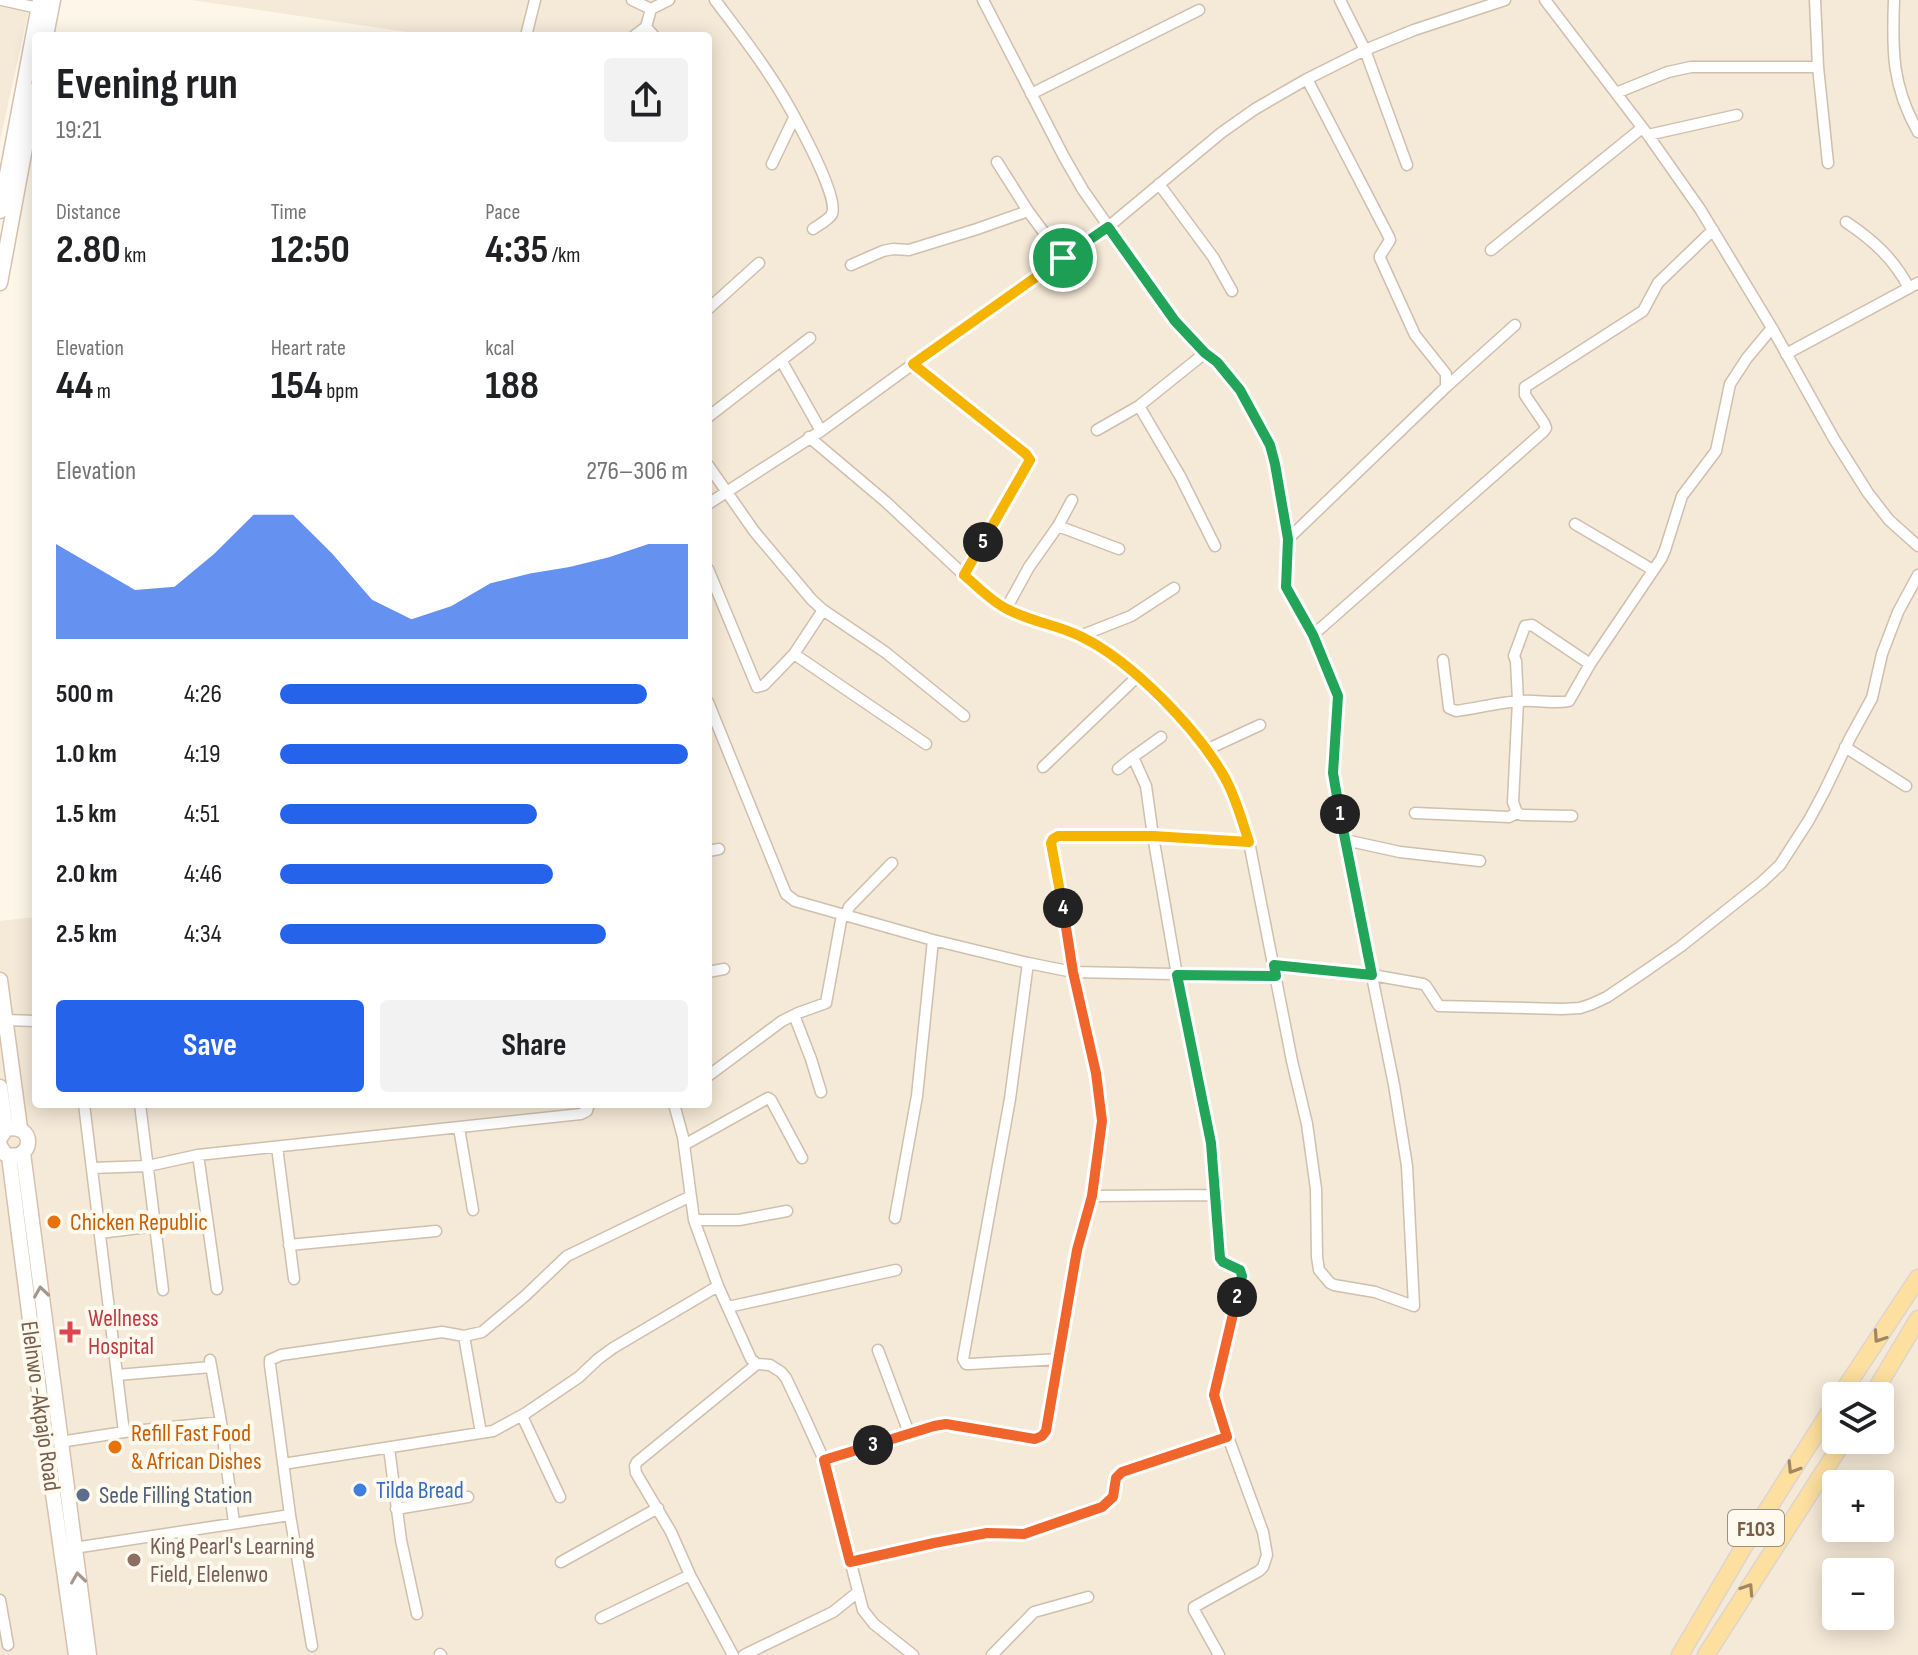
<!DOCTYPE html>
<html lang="en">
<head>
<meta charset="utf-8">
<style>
  :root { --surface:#fff; --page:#f2f2f2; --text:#202124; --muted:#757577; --accent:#2563eb }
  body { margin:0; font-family:"Sofia Sans Condensed",sans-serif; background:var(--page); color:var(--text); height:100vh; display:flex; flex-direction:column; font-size:30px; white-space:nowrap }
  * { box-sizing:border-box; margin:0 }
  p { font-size:26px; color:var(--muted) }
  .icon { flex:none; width:44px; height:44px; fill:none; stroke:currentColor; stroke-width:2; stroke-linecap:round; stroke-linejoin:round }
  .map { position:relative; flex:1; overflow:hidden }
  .drawer { position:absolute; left:32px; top:32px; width:680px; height:1076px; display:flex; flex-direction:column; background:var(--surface); border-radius:8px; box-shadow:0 4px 20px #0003 }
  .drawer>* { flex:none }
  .buttons { position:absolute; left:1822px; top:1382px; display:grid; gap:16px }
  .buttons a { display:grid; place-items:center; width:72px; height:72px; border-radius:8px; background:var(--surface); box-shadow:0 4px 20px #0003; font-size:40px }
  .pin { position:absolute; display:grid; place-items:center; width:68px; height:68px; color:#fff; margin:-34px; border:4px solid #fff; border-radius:50%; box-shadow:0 2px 8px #0007 }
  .km { position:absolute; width:40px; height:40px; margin:-20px; border-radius:50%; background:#222; color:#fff; font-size:22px; line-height:40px; text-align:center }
  .round { display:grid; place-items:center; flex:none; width:84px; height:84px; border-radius:8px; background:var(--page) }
  .summary { display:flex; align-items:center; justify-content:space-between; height:136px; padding:0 24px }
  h1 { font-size:44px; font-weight:700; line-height:60px }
  .figures { display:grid; grid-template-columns:repeat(3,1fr); gap:12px; height:136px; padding:8px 24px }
  .figures div { display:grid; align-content:center }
  .figures b { font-size:40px; font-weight:700 }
  .figures small { font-size:22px; font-weight:400 }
  .figures p { font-size:22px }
  .chart { height:224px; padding:16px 24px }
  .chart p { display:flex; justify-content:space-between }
  .chart svg { width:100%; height:144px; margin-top:8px; fill:var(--accent); opacity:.7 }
  .action { display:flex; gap:16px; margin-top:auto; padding:16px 24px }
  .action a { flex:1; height:92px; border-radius:8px; background:var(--accent); color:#fff; font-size:32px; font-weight:700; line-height:92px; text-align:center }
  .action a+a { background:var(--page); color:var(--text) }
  ul { padding:0 24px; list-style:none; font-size:26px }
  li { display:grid; grid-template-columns:128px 96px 1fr; align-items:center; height:60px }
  li i { height:20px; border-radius:10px; background:var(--accent) }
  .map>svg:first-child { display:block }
  .residential { fill:#f5e9d7; fill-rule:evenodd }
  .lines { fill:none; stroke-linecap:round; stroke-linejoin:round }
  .street-casing { stroke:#d0bfad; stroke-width:13 }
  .secondary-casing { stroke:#d6c1ad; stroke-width:17 }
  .primary-casing { stroke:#dcd5d0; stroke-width:19 }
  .street { stroke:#fff; stroke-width:10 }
  .secondary { stroke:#fff; stroke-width:14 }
  .primary { stroke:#fddfa0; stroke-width:16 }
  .oneway { stroke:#a8968a }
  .oneway2 { stroke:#a18564 }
  .split-1-casing { stroke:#fff; stroke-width:16 }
  .split-2-casing { stroke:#fff; stroke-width:16 }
  .split-3-casing { stroke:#fff; stroke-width:16 }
  .split-4-casing { stroke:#fff; stroke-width:16 }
  .split-5-casing { stroke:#fff; stroke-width:16 }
  .split-6-casing { stroke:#fff; stroke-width:16 }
  .split-1 { stroke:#22a559; stroke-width:10 }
  .split-2 { stroke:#22a559; stroke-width:10 }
  .split-3 { stroke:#f0652b; stroke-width:10 }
  .split-4 { stroke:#f0652b; stroke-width:10 }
  .split-5 { stroke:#f5b400; stroke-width:10 }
  .split-6 { stroke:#f5b400; stroke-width:10 }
  .food-dot { fill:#e8710a; stroke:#fffaf0; stroke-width:3 }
  .health-dot { fill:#e0444e; stroke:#fffaf0; stroke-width:3 }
  .shop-dot { fill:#3f7fe0; stroke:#fffaf0; stroke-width:3 }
  .service-dot { fill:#5c6f8a; stroke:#fffaf0; stroke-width:3 }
  .education-dot { fill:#8d6e63; stroke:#fffaf0; stroke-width:3 }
  .labels { text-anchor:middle; stroke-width:8; stroke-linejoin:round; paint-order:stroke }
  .shield { fill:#fffaf0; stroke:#a18d7c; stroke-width:2 }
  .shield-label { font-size:22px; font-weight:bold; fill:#795e4b }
  .food-label { font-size:24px; fill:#c56008; stroke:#fffaf0; text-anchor:start }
  .health-label { font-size:24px; fill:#be3a42; stroke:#fffaf0; text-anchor:start }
  .street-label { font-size:24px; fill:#795e4b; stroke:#fffaf0 }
  .shop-label { font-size:24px; fill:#366cbe; stroke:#fffaf0; text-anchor:start }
  .service-label { font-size:24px; fill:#4e5e75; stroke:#fffaf0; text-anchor:start }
  .education-label { font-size:24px; fill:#785e54; stroke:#fffaf0; text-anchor:start }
</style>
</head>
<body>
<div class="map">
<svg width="1918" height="1655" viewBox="0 0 1918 1655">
  <rect width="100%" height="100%" fill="#fdf6e9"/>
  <path class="residential" d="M0,0H31L0,141Z
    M192,0H1918V1655H0V921L36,917V1104H708V36H434ZM1836,1396H1880V1440H1836ZM1836,1484H1880V1528H1836ZM1836,1572H1880V1616H1836Z"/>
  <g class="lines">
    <g class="street-casing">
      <path id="street" d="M2,0L38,8
        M632,0L651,9
        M715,0C736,28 758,56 776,85C788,104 840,195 832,214C829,220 818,225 813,229
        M1340,0L1365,50L1407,165
        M1545,0L1648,135L1700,209L1772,328L1834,439L1868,493L1889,520L1918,546
        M1815,0L1818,67L1828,163
        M1894,0C1892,51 1892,86 1918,132
        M651,9L646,27L654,36
        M651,9L669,0
        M526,36L535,0
        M634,36L646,27
        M1307,79L1389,237L1390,240L1380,256V258L1415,335L1446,374V387
        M1616,93L1668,72L1691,67H1818
        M1031,94L1199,10
        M1648,135L1737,115
        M997,162L1028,211L1063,258
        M772,164L794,118
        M1159,184L1213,257L1232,291
        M1846,222C1873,240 1894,259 1909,288
        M1491,250L1642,128
        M851,265L883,251L893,249L909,250L977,229L1028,211
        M708,309L759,263
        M1786,354L1918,283
        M781,360L821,431
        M913,364L1026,454L1030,460L964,575
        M1139,406L1180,476L1215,546
        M708,417L810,338
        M1097,430L1139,406L1205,353
        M809,437L886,502L964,575L1006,609L1080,636L1095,644L1138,676L1193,732L1226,779L1249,842L1292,1061L1307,1124L1316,1189L1317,1257L1319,1270L1330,1283L1334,1285L1375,1292L1414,1306L1407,1166L1394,1085L1338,808L1333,773L1338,696L1313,635L1286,587L1288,539L1275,464L1270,445L1240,390L1217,362L1205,353L1175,321L1083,190L1064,157L983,0
        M708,465L754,531L812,600L823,610L885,652L964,716
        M708,504L821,431L913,364L1108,227L1221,133L1255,109L1307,79L1365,50L1414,30L1505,0
        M1575,524L1653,570
        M1058,526L1119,549
        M1288,539L1446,387L1515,325
        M708,569L757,687L764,685L794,654L823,610
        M1006,609L1029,567L1058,526L1072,500
        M1313,635L1543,432L1546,428L1544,423L1525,395V387L1643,311L1658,283L1713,230
        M1080,636L1131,616L1174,588
        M794,654L926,744
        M1443,660L1449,708L1456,711C1478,708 1500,702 1522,701C1537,700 1557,704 1569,701L1590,664L1661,559L1665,550L1682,496L1716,451L1730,384L1747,358L1772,328
        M708,702L786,894L795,901L933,940L1028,963L1073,972L1276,976
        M1161,737L1133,757L1146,786L1153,836L1177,975L1211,1143L1220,1258L1223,1262L1239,1268L1242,1273L1214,1399L1263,1532L1267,1555L1263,1567L1259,1571L1194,1607V1610L1219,1655
        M1845,747L1906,786
        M1206,750L1260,725
        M1043,767L1138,676
        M1118,769L1133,757
        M1415,813L1509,817L1517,813
        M1572,816L1522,815L1517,813L1513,802L1518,701L1516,661L1514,656L1525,626L1532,625L1590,664
        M1345,840L1400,852L1480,861
        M708,851L719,849
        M846,916L849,907L892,863
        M1028,963L1010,1099L963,1359L966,1364H970L1059,1359
        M1274,965L1372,975L1423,984L1426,986L1439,1006L1562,1009L1580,1008L1592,1004L1607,997L1644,972L1680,947L1762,882L1780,865L1809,820L1824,792L1850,738L1872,698L1882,654L1898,612L1918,575
        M708,972L724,969
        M794,1015L811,1059L821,1092
        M5,1020L36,1021
        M708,1076L782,1021L798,1013L826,1003L842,915
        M84,1104L124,1432
        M140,1104L163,1290
        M674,1104L683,1137L694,1220L718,1286L751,1359L757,1364L770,1365L781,1372L786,1378L804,1416L824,1460L863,1610L874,1624L913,1655
        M459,1128L473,1210
        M684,1145L768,1098L771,1100L802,1158
        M277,1147L294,1279
        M198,1155L217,1289
        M92,1168L148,1166L198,1155L581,1114L587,1111L589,1104
        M1092,1196L1216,1195
        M895,1218L917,1096L933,940
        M694,1220H739L787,1211
        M100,1233L155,1226
        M289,1245L436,1231
        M728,1307L896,1270
        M464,1336L481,1433
        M878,1350L909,1433
        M210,1360L221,1422L234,1523
        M117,1375L211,1367
        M522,1416L560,1497
        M60,1442L124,1432L221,1422
        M389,1448L401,1540L417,1614
        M824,1460L934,1426H958L1035,1439L1042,1436L1046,1431L1077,1250L1092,1196L1102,1121L1096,1073L1073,972L1051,843L1053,839L1058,836H1153L1249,842
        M283,1464L493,1431L526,1413L579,1377L598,1359L613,1348L718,1286
        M396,1509L468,1497
        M74,1548L290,1515
        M561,1562L658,1508
        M850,1562L987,1533L1024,1534L1102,1507L1113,1497L1116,1478L1122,1472L1227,1437
        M0,1600L8,1645
        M601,1618L690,1575
        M312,1646L290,1515L270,1365V1360L281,1355L442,1332L464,1336L482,1332L525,1296L567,1256L689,1197
        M440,1654L441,1655
        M733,1655L690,1575L671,1532L636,1473L635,1466L637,1462L757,1364
        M744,1655L833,1612L858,1592
        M992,1655L1034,1612L1088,1597"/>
    </g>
    <g class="secondary-casing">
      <path id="secondary" d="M46,36L53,0
        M0,211L40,0
        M0,283L36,89
        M0,980L20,1128
        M0,1087L6,1130
        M0,1138L6,1129C37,1122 34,1164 5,1154L0,1146
        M23,1153L89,1655
        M9,1156L45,1437L76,1655"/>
    </g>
    <g class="primary-casing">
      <path id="primary" d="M1840,1396L1918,1278
        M1872,1396L1918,1319
        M1680,1655L1743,1548L1836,1402
        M1706,1655L1844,1440"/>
    </g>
    <use href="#street" class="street"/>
    <use href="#secondary" class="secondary"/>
    <use href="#primary" class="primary"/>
  </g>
  <defs><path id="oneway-chevron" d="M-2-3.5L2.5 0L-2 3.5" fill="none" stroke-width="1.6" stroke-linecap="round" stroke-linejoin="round" transform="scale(2)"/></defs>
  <g class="oneway">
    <use href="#oneway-chevron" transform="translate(41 1292) rotate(-98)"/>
    <use href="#oneway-chevron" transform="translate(78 1578) rotate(-98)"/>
  </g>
  <g class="oneway2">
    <use href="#oneway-chevron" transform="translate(1879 1337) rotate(124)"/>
    <use href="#oneway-chevron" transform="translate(1793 1468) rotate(122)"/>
    <use href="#oneway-chevron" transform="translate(1748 1589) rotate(-57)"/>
  </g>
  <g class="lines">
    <g class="split-1-casing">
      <path id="split-1" d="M1063,258L1108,227L1175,321L1205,353L1217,362L1240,390L1270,445L1275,464L1288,539L1286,587L1313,635L1338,696L1333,773L1340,814"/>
    </g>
    <g class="split-2-casing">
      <path id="split-2" d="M1237,1297L1242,1276L1240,1270L1223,1262L1220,1258L1211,1143L1177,975L1276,976L1274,965L1372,975L1340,814"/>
    </g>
    <g class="split-3-casing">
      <path id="split-3" d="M873,1445L824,1460L850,1562L934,1543L987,1533L1024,1534L1102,1507L1113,1497L1116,1478L1122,1472L1227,1437L1214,1395L1237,1297"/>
    </g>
    <g class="split-4-casing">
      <path id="split-4" d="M873,1445L934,1426L946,1424L1035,1439L1042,1436L1046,1431L1077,1250L1092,1196L1102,1121L1096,1073L1073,972L1063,908"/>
    </g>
    <g class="split-5-casing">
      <path id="split-5" d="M983,542L964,575C977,586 992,602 1007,609C1031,622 1059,625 1082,637C1133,662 1198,730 1225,778C1236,798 1242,821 1249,842L1153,836H1058L1053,839L1051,843L1063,908"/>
    </g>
    <g class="split-6-casing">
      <path id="split-6" d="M983,542L1030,460L1026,454L913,364L1063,258"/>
    </g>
    <use href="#split-1" class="split-1"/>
    <use href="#split-2" class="split-2"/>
    <use href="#split-3" class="split-3"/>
    <use href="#split-4" class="split-4"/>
    <use href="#split-5" class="split-5"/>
    <use href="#split-6" class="split-6"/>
  </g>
  <g class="food-dot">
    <circle cx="54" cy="1222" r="8"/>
    <circle cx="115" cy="1447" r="8"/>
  </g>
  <path class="health-dot" d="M66 1320h8v8h8v8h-8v8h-8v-8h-8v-8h8z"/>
  <circle class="shop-dot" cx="360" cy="1490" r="8"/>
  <circle class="service-dot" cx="83" cy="1495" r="8"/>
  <circle class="education-dot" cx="134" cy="1560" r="8"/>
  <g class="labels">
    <rect class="shield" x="1728" y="1510" width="56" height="36" rx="6"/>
    <g class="shield-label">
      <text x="1756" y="1536">F103</text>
    </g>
    <g class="food-label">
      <text x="70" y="1230">Chicken Republic</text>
      <text x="131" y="1441">Refill Fast Food<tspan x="131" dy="28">&amp; African Dishes</tspan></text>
    </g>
    <g class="health-label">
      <text x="88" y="1326">Wellness<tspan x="88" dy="28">Hospital</tspan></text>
    </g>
    <g class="street-label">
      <text transform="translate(41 1406) rotate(82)" y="8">Elelnwo -Akpajo Road</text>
    </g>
    <g class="shop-label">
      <text x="376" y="1498">Tilda Bread</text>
    </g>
    <g class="service-label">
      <text x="99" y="1503">Sede Filling Station</text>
    </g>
    <g class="education-label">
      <text x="150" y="1554">King Pearl's Learning<tspan x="150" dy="28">Field, Elelenwo</tspan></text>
    </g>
  </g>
</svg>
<div class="buttons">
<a><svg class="icon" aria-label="layers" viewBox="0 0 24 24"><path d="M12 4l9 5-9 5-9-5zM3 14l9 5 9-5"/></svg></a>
<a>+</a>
<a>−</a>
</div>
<div class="pin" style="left:1063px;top:258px;background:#1e9e55"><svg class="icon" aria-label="arrive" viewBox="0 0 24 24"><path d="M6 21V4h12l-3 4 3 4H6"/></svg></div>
<b class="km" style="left:1340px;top:814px">1</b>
<b class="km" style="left:1237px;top:1297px">2</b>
<b class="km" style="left:873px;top:1445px">3</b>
<b class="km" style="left:1063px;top:908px">4</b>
<b class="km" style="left:983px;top:542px">5</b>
<section class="drawer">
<div class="summary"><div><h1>Evening run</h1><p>19:21</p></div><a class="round"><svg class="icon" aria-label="share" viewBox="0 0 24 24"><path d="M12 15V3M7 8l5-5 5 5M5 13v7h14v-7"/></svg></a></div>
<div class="figures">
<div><p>Distance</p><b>2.80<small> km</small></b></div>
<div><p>Time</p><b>12:50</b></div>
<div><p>Pace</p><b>4:35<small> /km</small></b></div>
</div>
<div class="figures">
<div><p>Elevation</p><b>44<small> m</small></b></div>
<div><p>Heart rate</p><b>154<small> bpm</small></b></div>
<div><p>kcal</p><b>188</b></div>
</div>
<div class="chart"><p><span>Elevation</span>276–306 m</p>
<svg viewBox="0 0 160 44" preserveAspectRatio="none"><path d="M0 44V15L10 22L20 29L30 28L40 18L50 6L60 6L70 18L80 32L90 38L100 34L110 27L120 24L130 22L140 19L150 15L160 15V44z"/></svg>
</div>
<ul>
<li><b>500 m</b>4:26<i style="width:90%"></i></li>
<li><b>1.0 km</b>4:19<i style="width:100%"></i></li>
<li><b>1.5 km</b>4:51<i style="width:63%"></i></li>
<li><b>2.0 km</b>4:46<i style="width:67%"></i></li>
<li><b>2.5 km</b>4:34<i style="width:80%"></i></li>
</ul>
<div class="action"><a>Save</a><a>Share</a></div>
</section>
</div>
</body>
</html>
